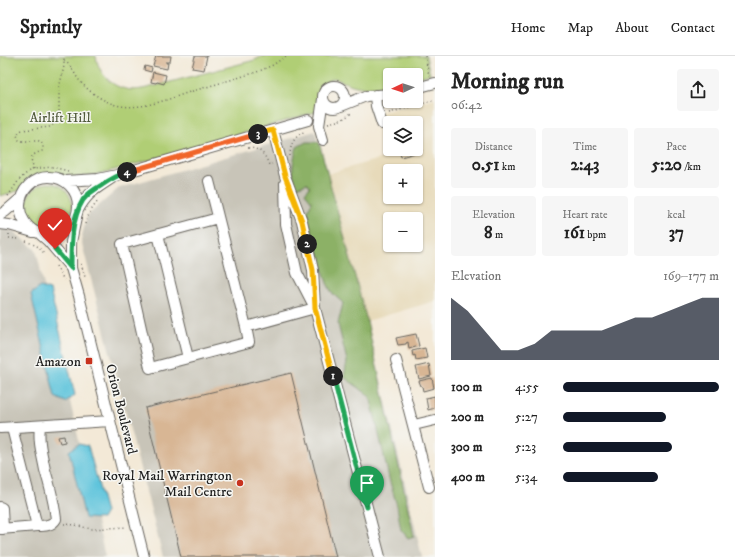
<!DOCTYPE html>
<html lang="en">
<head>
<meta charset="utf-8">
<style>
  :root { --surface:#fff; --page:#f6f6f6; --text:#222; --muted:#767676; --line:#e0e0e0; --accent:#111827 }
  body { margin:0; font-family:"IM FELL DW Pica",serif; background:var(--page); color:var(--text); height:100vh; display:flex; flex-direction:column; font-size:15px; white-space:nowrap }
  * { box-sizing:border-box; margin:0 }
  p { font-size:13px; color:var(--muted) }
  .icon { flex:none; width:22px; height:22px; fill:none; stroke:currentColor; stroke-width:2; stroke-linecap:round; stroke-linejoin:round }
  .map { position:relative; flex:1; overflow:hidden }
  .panel { display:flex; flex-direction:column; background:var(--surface); width:300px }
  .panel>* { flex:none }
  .needle { width:26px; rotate:266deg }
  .controls { position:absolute; left:383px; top:12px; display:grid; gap:8px }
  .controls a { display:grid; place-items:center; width:40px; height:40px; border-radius:4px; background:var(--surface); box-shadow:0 1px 3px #0004; font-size:20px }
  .pin { position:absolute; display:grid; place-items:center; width:34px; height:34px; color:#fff; margin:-41px -17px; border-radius:50% 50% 50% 0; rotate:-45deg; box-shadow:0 0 4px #0007 }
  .pin .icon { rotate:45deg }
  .km { position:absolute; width:20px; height:20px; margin:-10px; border-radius:50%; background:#222; color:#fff; font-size:11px; line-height:20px; text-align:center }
  .round { display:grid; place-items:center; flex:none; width:42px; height:42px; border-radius:4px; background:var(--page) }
  .summary { display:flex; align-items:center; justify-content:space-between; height:68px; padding:0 16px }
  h1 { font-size:22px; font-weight:700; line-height:30px }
  .metrics { display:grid; grid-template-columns:repeat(3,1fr); gap:6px; height:68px; padding:4px 16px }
  .metrics div { display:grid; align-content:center; border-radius:4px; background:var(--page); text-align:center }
  .metrics b { font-size:17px; font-weight:700 }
  .metrics small { font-size:11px; font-weight:400 }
  .metrics p { font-size:11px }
  .chart { height:112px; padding:8px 16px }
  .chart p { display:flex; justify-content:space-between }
  .chart svg { width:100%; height:72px; margin-top:4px; fill:var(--accent); opacity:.7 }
  ul { padding:0 16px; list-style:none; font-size:13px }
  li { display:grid; grid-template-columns:64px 48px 1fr; align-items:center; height:30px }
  li i { height:10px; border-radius:5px; background:var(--accent) }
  header { display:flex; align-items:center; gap:24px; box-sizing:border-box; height:56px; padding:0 20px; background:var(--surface); border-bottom:1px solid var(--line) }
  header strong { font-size:19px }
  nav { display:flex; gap:22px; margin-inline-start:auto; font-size:14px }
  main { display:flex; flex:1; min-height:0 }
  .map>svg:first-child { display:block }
  .built { fill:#e7daba; fill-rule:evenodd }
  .industrial { fill:#c8c4b8 }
  .green { fill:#b0ce75; stroke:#667548 }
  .forest { fill:#8cb166; stroke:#546641 }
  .water { fill:#5ec4dc; stroke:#3d707c }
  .building { fill:#d8b694 }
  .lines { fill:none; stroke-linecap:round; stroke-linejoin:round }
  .minor-casing { stroke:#67645d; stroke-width:12 }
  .path { stroke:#67645d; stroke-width:1.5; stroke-dasharray:1 3; stroke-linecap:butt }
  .minor { stroke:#fff; stroke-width:10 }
  .split-1-casing { stroke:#fff; stroke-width:8 }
  .split-2-casing { stroke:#fff; stroke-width:8 }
  .split-3-casing { stroke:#fff; stroke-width:8 }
  .split-4-casing { stroke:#fff; stroke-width:8 }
  .split-5-casing { stroke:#fff; stroke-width:8 }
  .split-1 { stroke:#22a559; stroke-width:5 }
  .split-2 { stroke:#f5b400; stroke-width:5 }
  .split-3 { stroke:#f5b400; stroke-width:5 }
  .split-4 { stroke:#f0652b; stroke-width:5 }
  .split-5 { stroke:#22a559; stroke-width:5 }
  .poi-dot { fill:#c8321e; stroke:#f6f6f2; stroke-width:1.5 }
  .labels { text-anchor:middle; stroke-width:3; stroke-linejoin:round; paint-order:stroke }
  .park-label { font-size:14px; fill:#505a3b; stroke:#f6f6f2 }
  .poi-label { font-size:14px; fill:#1c1c1c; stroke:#f6f6f2; text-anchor:end }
  .street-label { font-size:14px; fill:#1c1c1c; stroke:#f6f6f2 }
</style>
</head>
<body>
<header>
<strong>Sprintly</strong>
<nav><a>Home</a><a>Map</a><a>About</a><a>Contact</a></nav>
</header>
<main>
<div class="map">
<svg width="435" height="501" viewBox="0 0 435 501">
  <rect width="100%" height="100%" fill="#f6f6f2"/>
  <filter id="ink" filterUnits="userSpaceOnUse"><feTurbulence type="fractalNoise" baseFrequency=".025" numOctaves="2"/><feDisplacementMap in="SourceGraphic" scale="8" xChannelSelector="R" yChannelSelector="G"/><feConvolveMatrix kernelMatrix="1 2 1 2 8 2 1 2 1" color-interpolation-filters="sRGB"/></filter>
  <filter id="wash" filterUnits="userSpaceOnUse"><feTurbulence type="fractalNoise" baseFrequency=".012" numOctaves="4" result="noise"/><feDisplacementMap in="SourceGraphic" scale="16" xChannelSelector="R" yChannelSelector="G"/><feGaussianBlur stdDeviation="0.9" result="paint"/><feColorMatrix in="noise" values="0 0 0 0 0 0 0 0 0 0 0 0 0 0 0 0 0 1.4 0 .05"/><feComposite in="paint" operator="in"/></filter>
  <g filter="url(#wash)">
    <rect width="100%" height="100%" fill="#f3e9d7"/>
    <path class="built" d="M435,42V245L367,265L327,118L393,99L391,93H416V67H390V89L381,56ZM390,115H416V141H390ZM390,163H416V189H390Z"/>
    <path class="industrial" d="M315,75L367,265L422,501H163L81,184L87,160L119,132Z
      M0,164L36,194L105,501H0Z"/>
    <path class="green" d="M0,0H96C98,16 110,30 126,33C134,35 143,33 151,31L255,4L263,0H426L430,18L416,22V19H390V29C368,35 355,31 334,22C316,29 318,38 319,55L165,100L114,114L93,119L65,122L46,121L36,122L21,134L0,140Z
      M26 150a23 23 0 1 1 46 0a23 23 0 1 1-46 0Z"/>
    <path class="forest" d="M306,86H319L367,265L380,324L414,480L408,482L401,474L397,450L390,426L370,340L344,321L347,305L338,268L343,247L332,237L327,227L306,157L312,146L305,137L310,131L307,127L297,131C290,117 293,105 297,91Z"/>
    <path class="water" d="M40,231L50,234L75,339L65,346L55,341L31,238Z
      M79,388L88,390L106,456L102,463L85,462L69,395Z"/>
    <g id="blocks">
      <path class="building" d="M156,0H171L170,6H166V7H168L167,13L153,10Z
        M195,0H207L204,14L192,12Z
        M145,10L152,12L151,16L144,14Z
        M153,16L166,19L164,28L157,26L156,27L151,26Z
        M419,82L422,95L401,101L399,93H416V83Z
        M416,278L419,290L409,293L408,286L406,287V288L398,289L396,282Z
        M425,292L427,302L416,304L415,299L413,300L412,295Z
        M429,308L431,320L419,323L416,311Z
        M291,317L336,501H181L145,352Z
        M432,322L434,332L423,335L422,330H421L419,325Z
        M435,340V352L428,354L426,342Z
        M64,380L65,386L60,387L58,381Z"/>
    </g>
  </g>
  <g filter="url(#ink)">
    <use href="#blocks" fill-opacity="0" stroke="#67645d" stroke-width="1"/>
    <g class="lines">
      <g class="minor-casing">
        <path id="minor" d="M323 41a11 11 0 1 1 22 0a11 11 0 1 1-22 0Z
          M416,32L435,27
          M375,39L376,50L382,68
          M341,50L366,40L390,38
          M273,74L285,120L302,165L313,214L315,252L380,501
          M323,84L319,70L323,43
          M20 150a29 29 0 1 1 58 0a29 29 0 1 1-58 0Z
          M65,125L98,123L117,119L308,64
          M209,125L246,271
          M285,127L286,168L297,217L313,248
          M78,154C88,136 96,133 112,122
          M0,159L6,155L21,142
          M76,162L71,186V212L79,240L144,501
          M218,162L122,188L150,312L249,286L246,271L315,252
          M0,168L9,169L33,176
          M158,178L188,302
          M41,179L48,185L71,212
          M396,304L429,431
          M414,369L435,364
          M0,372L110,365
          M12,372L37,470C44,470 52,470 56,463C54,447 50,430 45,414C42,398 38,386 40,370
          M0,451L2,452L3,473
          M0,473L37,470"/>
      </g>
      <path class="path" d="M425,0L429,20
        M64,5C72,9 74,18 79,24C86,33 97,41 108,46C134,59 170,42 196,34C217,28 237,22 257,16L273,9L286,0
        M393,47L404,45
        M389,57L435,44
        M328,67C337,65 344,64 351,57
        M248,92C260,92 265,98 269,109L272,108
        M290,100C290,88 295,79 306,75
        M34,113C30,101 29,100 42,95C44,91 43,87 39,85H21L19,84L17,79L19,76L22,74L50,71L55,67L58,61L59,55V33L64,10V0
        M8,140L19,124L29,115L34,113L52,111L68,115
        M85,168C88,159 92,152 99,144
        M9,178V182L19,183
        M26,185L37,190L44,197
        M81,208L85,221
        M56,210L64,224
        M64,468L75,469L91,473L127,471"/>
      <use href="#minor" class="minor"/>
    </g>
  </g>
  <g class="lines" filter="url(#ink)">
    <g class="split-1-casing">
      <path id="split-1" d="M333,320L367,451"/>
    </g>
    <g class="split-2-casing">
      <path id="split-2" d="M307,188L313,214L315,252L333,320"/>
    </g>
    <g class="split-3-casing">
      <path id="split-3" d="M258,78L273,74L285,120L302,165L307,188"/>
    </g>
    <g class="split-4-casing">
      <path id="split-4" d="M127,116L258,78"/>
    </g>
    <g class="split-5-casing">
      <path id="split-5" d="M55,193L71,212C71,190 71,163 83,144C88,137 95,133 102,129C111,123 118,119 127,116"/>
    </g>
    <use href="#split-1" class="split-1"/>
    <use href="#split-2" class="split-2"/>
    <use href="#split-3" class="split-3"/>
    <use href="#split-4" class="split-4"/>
    <use href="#split-5" class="split-5"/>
  </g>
  <g class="poi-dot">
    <rect x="85" y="301" width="8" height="8" rx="2"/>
    <circle cx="240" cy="427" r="4"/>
  </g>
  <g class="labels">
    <g class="park-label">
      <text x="60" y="66">Airlift Hill</text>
    </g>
    <g class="poi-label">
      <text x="81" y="310">Amazon</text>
      <text x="232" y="424">Royal Mail Warrington<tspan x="232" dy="16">Mail Centre</tspan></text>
    </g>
    <g class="street-label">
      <text transform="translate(122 353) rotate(76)" y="5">Orion Boulevard</text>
    </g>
  </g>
</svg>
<div class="controls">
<a><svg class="needle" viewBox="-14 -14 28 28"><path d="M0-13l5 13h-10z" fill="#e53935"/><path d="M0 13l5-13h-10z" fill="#767676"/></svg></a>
<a><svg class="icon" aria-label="layers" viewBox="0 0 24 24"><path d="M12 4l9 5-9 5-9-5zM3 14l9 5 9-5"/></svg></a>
<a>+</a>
<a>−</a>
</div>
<div class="pin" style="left:367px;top:451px;background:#1e9e55"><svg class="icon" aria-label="arrive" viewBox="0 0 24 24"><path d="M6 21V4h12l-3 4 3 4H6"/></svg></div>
<div class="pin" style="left:55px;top:193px;background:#d93025"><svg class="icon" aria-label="check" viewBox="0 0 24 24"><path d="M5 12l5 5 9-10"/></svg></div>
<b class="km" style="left:333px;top:320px">1</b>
<b class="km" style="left:307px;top:188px">2</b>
<b class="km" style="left:258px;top:78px">3</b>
<b class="km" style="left:127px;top:116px">4</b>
</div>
<section class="panel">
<div class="summary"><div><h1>Morning run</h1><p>06:42</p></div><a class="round"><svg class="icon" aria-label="share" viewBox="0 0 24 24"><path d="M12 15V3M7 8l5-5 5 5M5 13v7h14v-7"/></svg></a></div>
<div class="metrics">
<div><p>Distance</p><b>0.51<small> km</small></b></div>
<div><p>Time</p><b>2:43</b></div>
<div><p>Pace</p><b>5:20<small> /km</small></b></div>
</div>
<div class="metrics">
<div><p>Elevation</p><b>8<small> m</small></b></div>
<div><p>Heart rate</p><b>161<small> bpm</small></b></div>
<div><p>kcal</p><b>37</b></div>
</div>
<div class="chart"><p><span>Elevation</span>169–177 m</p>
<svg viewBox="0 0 160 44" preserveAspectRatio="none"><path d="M0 44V6L10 14L20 26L30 38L40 38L50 34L60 26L70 26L80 26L90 26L100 22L110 18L120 18L130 14L140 10L150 6L160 6V44z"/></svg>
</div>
<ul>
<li><b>100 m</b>4:55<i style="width:100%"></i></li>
<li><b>200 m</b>5:27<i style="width:66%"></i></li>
<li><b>300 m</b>5:23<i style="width:70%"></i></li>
<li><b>400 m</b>5:34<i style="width:61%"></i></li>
</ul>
</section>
</main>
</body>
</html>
